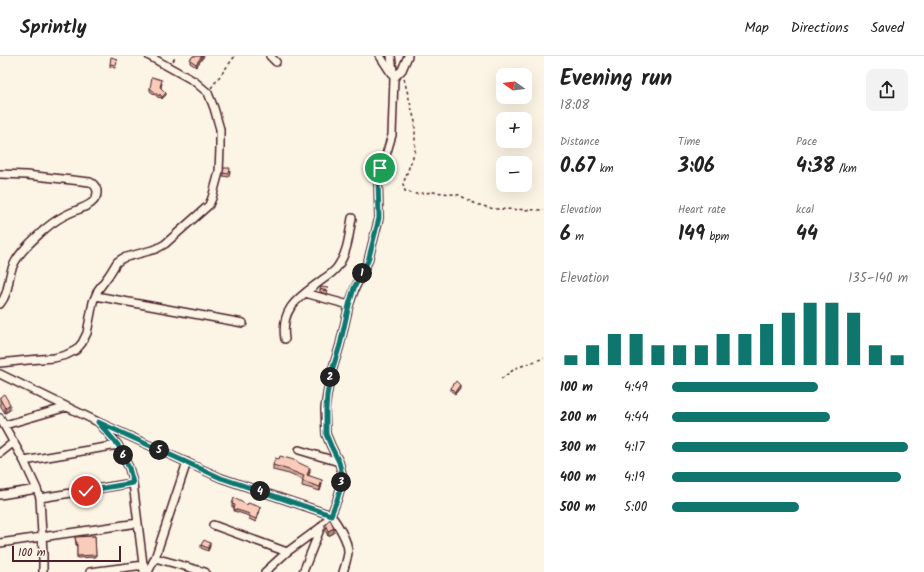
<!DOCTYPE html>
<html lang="en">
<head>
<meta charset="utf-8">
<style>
  :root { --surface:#fff; --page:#f2f2f2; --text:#222; --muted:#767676; --line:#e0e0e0; --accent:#0f766e }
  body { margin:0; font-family:Kalam,sans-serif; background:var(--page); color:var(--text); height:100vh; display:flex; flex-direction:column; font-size:15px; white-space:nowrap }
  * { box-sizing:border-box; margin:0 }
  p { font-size:13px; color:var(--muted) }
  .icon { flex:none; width:22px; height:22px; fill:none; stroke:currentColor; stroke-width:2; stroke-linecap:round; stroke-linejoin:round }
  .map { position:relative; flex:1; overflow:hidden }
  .drawer { display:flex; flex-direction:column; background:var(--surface); width:380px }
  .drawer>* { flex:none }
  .needle { width:26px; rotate:285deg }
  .buttons { position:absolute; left:496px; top:12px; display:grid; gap:8px }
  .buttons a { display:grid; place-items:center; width:36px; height:36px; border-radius:8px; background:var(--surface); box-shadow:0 4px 16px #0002; font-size:20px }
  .scale { position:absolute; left:12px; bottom:10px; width:109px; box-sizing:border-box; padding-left:4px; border:2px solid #4a1f2b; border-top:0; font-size:11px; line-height:14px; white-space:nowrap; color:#4a1f2b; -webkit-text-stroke:3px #fcf5e5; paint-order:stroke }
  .pin { position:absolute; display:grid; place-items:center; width:34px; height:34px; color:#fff; margin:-17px; border:2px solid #fff; border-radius:50%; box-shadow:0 1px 4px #0007 }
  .km { position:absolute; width:20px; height:20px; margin:-10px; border-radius:50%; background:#222; color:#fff; font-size:11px; line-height:20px; text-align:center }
  .round { display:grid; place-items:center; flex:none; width:42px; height:42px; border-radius:8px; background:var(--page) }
  .summary { display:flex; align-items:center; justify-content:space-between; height:68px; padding:0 16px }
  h1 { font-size:22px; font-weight:700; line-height:30px }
  .figures { display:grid; grid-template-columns:repeat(3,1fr); gap:6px; height:68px; padding:4px 16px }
  .figures div { display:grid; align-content:center }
  .figures b { font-size:20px; font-weight:700 }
  .figures small { font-size:11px; font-weight:400 }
  .figures p { font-size:11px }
  .chart { height:112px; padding:8px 16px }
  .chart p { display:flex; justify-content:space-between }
  .chart svg { width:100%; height:72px; margin-top:4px; stroke:var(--accent); stroke-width:6 }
  ul { padding:0 16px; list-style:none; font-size:13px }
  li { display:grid; grid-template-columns:64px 48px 1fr; align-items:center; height:30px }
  li i { height:10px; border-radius:5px; background:var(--accent) }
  header { display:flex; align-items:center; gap:24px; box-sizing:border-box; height:56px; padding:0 20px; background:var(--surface); border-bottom:1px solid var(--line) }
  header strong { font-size:19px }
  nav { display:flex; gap:22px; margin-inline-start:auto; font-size:14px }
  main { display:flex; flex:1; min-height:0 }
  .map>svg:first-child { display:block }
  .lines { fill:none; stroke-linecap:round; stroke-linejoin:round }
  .street-casing { stroke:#4a1f2b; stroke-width:10 }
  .path { stroke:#4a1f2b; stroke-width:1.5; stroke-dasharray:3 3; stroke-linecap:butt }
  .street { stroke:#fcf5e5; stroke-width:7 }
  .wall { fill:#d6afa0; stroke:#4a1f2b }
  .shaded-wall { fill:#ae8f82; stroke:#4a1f2b }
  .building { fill:#f9ccba; stroke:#4a1f2b }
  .route-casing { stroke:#fff; stroke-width:8 }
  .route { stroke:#0f766e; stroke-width:5 }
</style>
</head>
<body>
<header>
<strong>Sprintly</strong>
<nav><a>Map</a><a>Directions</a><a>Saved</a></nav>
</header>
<main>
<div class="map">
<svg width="544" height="516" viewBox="0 0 544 516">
  <rect width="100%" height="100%" fill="#fcf5e5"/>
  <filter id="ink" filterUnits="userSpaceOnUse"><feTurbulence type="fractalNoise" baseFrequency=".025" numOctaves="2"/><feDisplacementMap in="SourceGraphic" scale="8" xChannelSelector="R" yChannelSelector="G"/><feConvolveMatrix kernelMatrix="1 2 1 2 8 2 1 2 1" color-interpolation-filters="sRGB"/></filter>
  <g filter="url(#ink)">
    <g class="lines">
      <g class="street-casing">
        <path id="street" d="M270,0L276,6
          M380,0L393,20
          M394,22L402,14L408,0
          M0,118L26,119L90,126C94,128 96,130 97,135C98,149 80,152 70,157C61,161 52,167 45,173C33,184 19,196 13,210C7,223 10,236 0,248
          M305,237L349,249
          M96,240L243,267
          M285,283C280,251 300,241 322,224C328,220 335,215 338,210C348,196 349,178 352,162
          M0,307L28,304L54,302L66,299L76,294L82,287L87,277L93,246L98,234L109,219L117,206L123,202L156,193L165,188L209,149L212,142L219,116L220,92V73L214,52L208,37L194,25L149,0
          M0,318L98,366L221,422L331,459C337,467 349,486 348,497C347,503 345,510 343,516
          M0,362L24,405L37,433L40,442L43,497V516
          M100,368L118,389L129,412L133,427L144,516
          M5,369L67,351
          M299,394L339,406
          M0,397L14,386
          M24,405L118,389
          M0,439L37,433
          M40,442L133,427
          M213,469L287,496
          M0,487L138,467
          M155,502L205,516
          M90,516L144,509
          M148,516L155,502L187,406
          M265,516L287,496L321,471
          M303,516L321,471L331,459L337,444L341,431L342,418L339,406L331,390L326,378L325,353L327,339L331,318L340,289L349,249L355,232L368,205L379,162L378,121L380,112L386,99L392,79L394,22L391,0"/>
      </g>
      <path class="path" d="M173,5L176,0
        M404,23L415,66V95L403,128L405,135L414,138L435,136L459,139L476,148L494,153L544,154
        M211,32L235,0
        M501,323L516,312L544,302"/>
      <use href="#street" class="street"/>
    </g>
    <path class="wall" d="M193,0H204L196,11L190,7V4Z
      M117,6L115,12L110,11V8Z
      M162,27L161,32L166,39L162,43L160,41L159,42L150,35V32Z
      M230,115L229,121L223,120V117Z
      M320,233L328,235L327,238L320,236Z
      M451,332H460L455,338L451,335Z
      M0,341L10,354L5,357L0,349Z
      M279,403L297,407L310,416L308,420L322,428L320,435L302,430L303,424L289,418L273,414V409Z
      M232,448L247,449L260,454L256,466L249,463V460L234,455V451H232Z
      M325,468L334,477L328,480L325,474Z
      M95,480L96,501L77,502V489H76L75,481Z
      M201,489L210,490L208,495L201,492Z"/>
    <path class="shaded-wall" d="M202,0H204L196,11V8Z
      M166,37V39L162,43V41Z
      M460,329V332L455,338V336Z
      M10,348V354L5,357V352Z
      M310,412V416L307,424V419Z
      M322,424V428L320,435V431Z
      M260,451V454L256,466V463Z
      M334,472V477L328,480V475Z
      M210,487V490L208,495V492Z"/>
    <path class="building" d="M193,0H202L196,8L190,4Z
      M111,1L117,3L115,9L110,8Z
      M152,21L162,24L160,31L166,37L162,41L160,38L159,40L150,32Z
      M224,112H230L229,118L223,117Z
      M321,231L328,232L327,235L320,233Z
      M456,325L460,329L455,336L451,332Z
      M4,338L10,348L5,352L0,343V341Z
      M280,400L297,405V406L310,412L307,419L322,424L320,431L302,425L304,420L289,414L273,409L275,402L279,403Z
      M234,442L247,449L248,447L260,451L256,463L249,460L250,458L234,453L235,449L232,448Z
      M330,463L334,472L328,475L325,468Z
      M95,480L96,499L77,500V486H76L75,481Z
      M204,484L210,487L208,492L201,489Z"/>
  </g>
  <g class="lines" filter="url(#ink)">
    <g class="route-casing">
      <path id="route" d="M86,435L133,427L129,412L118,389L98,366L221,422L331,459L337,444L341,431L342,418L339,406L331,390L326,378V353L327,339L331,318L340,289L349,249L354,232L368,205L379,162L378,122L380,112"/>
    </g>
    <use href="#route" class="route"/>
  </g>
</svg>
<div class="buttons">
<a><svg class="needle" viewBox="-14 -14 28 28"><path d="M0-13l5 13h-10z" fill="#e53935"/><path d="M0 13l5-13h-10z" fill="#767676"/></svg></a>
<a>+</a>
<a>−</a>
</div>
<div class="scale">100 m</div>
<div class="pin" style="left:380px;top:112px;background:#1e9e55"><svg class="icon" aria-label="arrive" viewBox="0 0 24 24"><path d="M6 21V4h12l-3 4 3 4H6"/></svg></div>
<div class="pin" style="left:86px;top:435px;background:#d93025"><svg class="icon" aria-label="check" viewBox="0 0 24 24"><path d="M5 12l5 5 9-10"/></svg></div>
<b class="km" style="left:362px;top:217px">1</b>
<b class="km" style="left:330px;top:321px">2</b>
<b class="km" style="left:341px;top:426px">3</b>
<b class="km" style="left:260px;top:435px">4</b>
<b class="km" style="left:159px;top:394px">5</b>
<b class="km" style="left:123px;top:399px">6</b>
</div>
<section class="drawer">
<div class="summary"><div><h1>Evening run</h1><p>18:08</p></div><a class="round"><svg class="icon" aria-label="share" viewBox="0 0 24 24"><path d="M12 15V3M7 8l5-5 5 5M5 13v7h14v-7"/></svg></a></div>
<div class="figures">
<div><p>Distance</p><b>0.67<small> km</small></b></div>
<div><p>Time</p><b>3:06</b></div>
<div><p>Pace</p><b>4:38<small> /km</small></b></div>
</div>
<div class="figures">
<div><p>Elevation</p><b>6<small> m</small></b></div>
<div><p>Heart rate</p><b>149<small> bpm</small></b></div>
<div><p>kcal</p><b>44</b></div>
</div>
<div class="chart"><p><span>Elevation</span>135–140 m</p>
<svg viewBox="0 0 160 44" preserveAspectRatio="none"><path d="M5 44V38M15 44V32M25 44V25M35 44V25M45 44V32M55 44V32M65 44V32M75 44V25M85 44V25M95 44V19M105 44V12M115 44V6M125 44V6M135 44V12M145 44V32M155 44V38"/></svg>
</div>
<ul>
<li><b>100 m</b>4:49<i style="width:62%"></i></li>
<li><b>200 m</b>4:44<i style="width:67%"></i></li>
<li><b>300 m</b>4:17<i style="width:100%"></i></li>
<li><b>400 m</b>4:19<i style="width:97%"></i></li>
<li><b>500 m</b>5:00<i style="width:54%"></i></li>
</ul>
</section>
</main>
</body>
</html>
